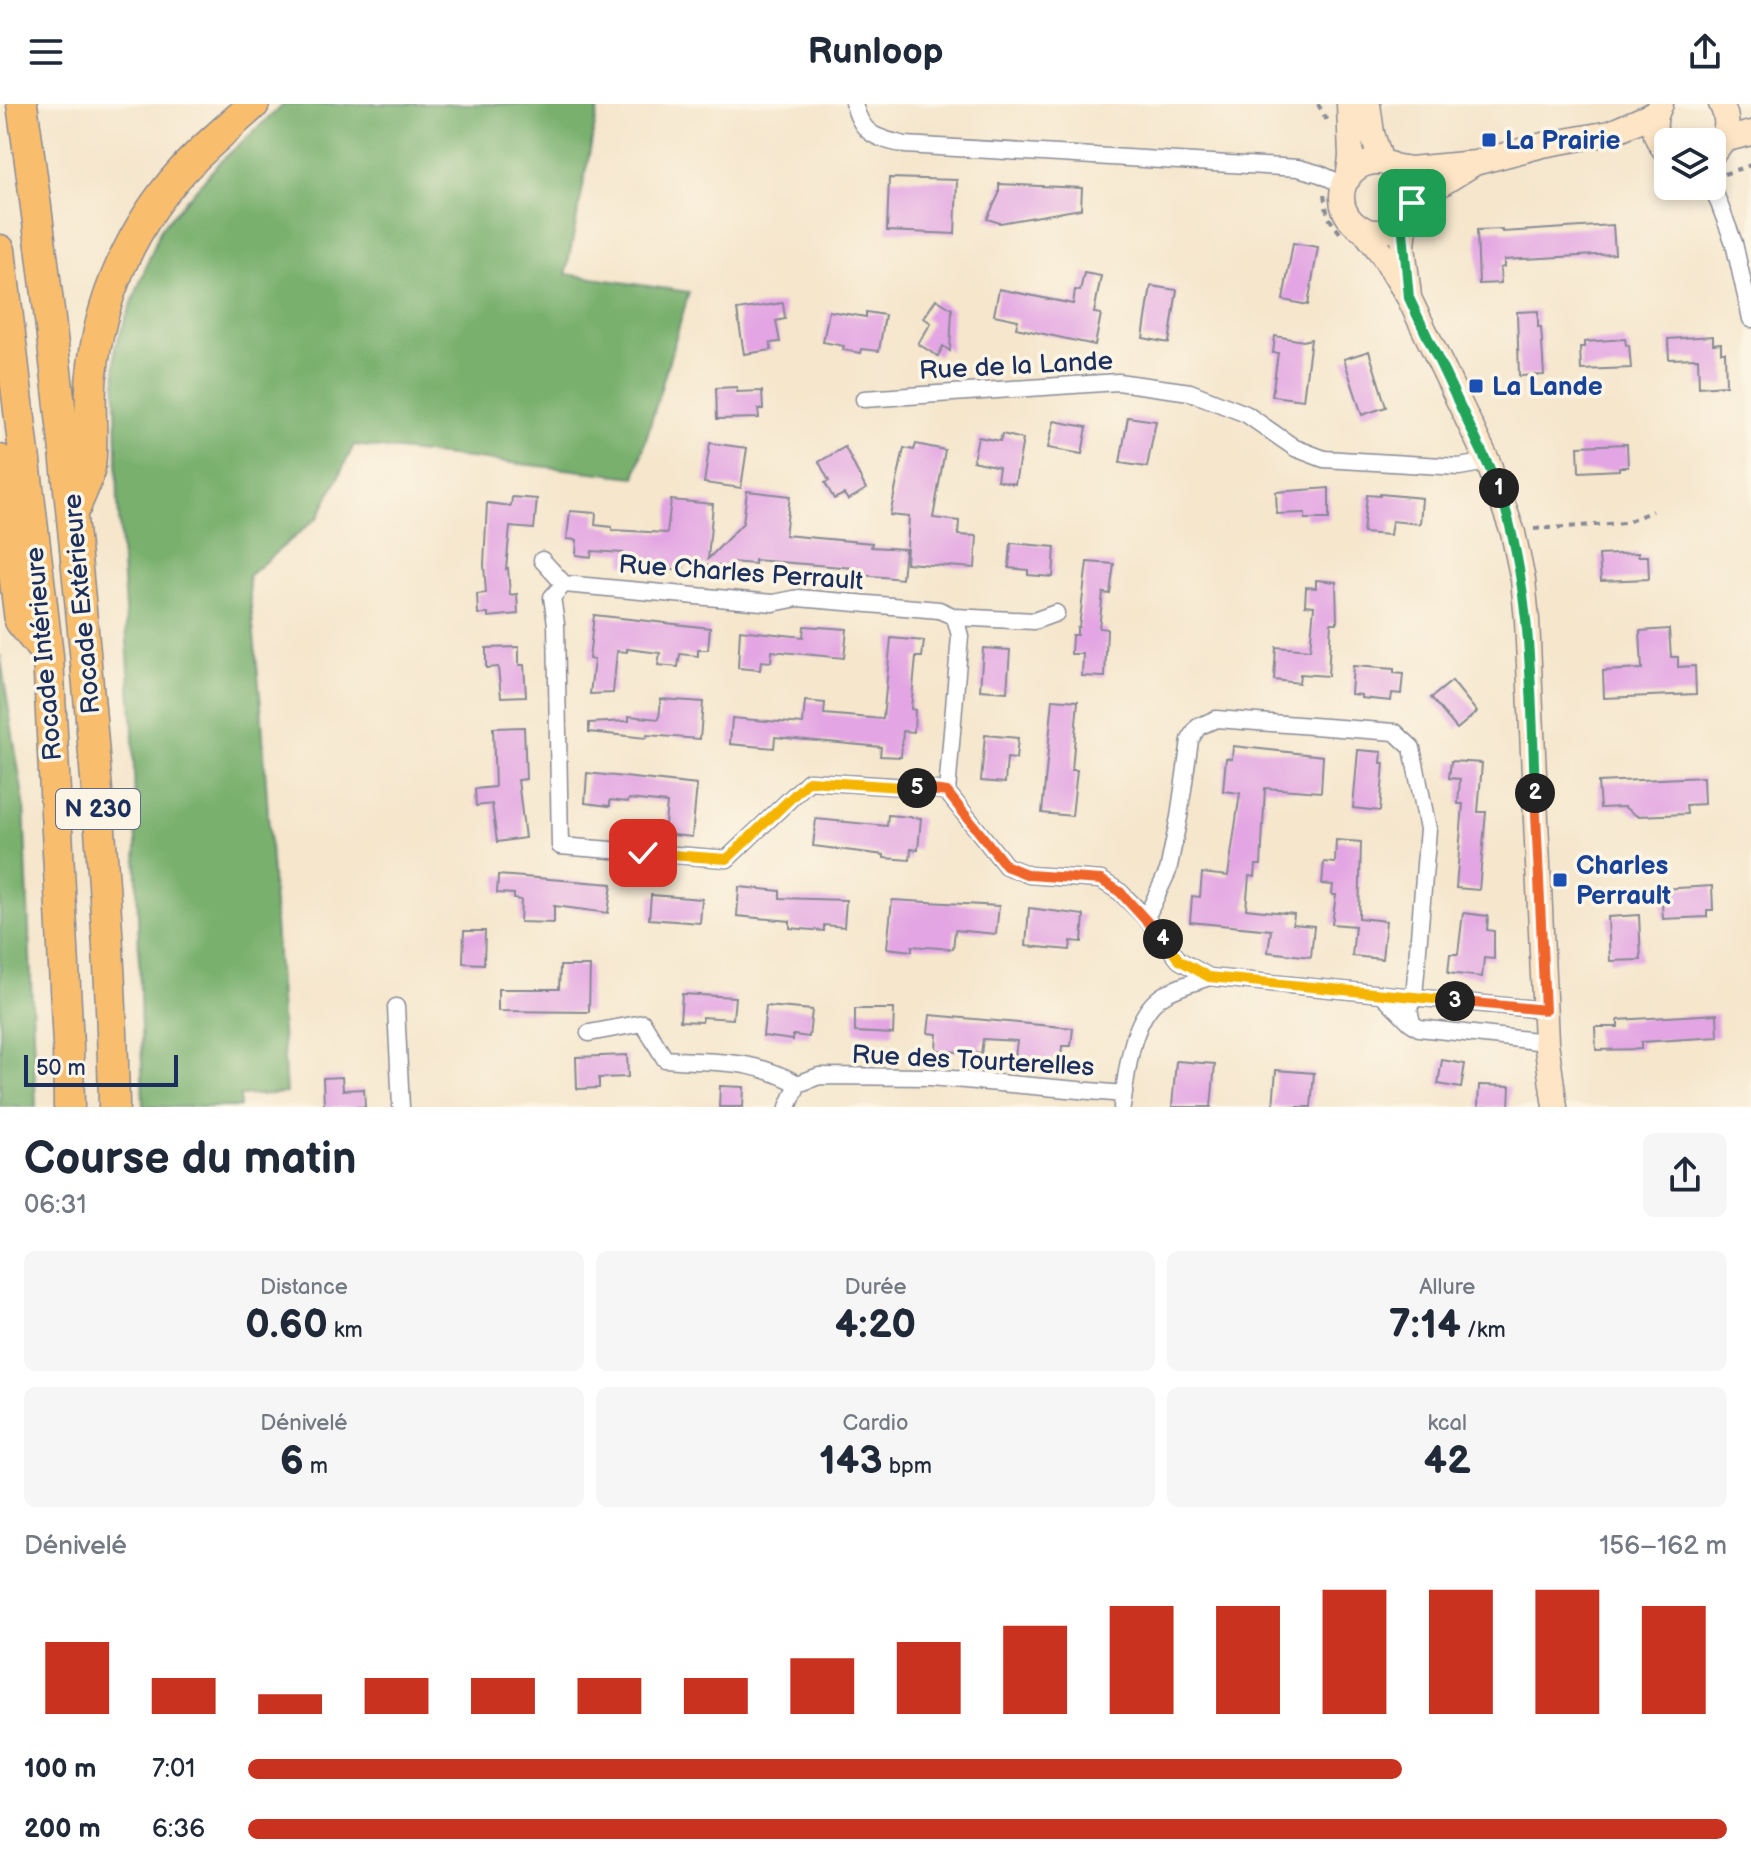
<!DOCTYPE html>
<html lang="fr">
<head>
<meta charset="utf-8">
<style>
  :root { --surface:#fff; --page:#f6f6f7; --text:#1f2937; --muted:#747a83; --accent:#c8321e }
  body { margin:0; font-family:"Balsamiq Sans",sans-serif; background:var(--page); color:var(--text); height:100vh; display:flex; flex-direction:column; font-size:30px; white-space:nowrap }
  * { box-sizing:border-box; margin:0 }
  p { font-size:26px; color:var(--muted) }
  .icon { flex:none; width:44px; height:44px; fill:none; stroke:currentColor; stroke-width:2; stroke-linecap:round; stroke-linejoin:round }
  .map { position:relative; height:1003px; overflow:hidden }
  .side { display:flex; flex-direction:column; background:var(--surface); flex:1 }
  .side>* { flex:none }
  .controls { position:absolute; left:1654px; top:24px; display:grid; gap:16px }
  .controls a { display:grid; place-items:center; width:72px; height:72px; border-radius:12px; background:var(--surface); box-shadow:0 4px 12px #0003; font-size:40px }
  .scale { position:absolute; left:24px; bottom:20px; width:154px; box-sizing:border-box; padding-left:8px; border:4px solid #1b2f5e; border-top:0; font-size:22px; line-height:28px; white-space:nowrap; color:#1b2f5e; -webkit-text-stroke:6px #fcf5e5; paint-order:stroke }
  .pin { position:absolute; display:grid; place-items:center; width:68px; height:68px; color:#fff; margin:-34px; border-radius:16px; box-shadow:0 4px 12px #0006 }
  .km { position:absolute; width:40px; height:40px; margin:-20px; border-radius:50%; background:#222; color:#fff; font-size:22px; line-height:40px; text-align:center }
  .round { display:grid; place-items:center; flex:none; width:84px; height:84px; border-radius:12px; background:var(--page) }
  .overview { display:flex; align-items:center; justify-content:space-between; height:136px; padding:0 24px }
  h1 { font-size:44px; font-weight:700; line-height:60px }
  .stats { display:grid; grid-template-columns:repeat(3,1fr); gap:12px; height:136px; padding:8px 24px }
  .stats div { display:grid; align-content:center; border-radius:12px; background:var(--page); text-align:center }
  .stats b { font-size:40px; font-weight:700 }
  .stats small { font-size:22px; font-weight:400 }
  .stats p { font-size:22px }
  .chart { height:224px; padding:16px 24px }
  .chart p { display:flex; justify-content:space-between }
  .chart svg { width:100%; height:144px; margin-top:8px; stroke:var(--accent); stroke-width:6 }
  ul { padding:0 24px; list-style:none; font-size:26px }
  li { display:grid; grid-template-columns:128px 96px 1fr; align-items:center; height:60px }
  li i { height:20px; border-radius:10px; background:var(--accent) }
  header { display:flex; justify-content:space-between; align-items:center; height:104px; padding:0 24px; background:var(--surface); font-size:36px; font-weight:700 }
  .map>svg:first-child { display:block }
  .forest { fill:#79b06e; stroke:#4a7066; stroke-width:2 }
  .building { fill:#e3a5e3 }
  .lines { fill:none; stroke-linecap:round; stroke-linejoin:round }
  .street-casing { stroke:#888a95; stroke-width:19 }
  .secondary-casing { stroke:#888a95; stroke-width:27 }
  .highway-casing { stroke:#888a95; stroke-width:33 }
  .path { stroke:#888a95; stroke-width:4; stroke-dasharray:6 6; stroke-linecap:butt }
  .street { stroke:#fff; stroke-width:16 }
  .secondary { stroke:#fde5c5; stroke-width:24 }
  .highway { stroke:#f9be6d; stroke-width:30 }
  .split-1-casing { stroke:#fff; stroke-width:16 }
  .split-2-casing { stroke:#fff; stroke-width:16 }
  .split-3-casing { stroke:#fff; stroke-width:16 }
  .split-4-casing { stroke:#fff; stroke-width:16 }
  .split-5-casing { stroke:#fff; stroke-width:16 }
  .split-6-casing { stroke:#fff; stroke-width:16 }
  .split-1 { stroke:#22a559; stroke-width:10 }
  .split-2 { stroke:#22a559; stroke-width:10 }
  .split-3 { stroke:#f0652b; stroke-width:10 }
  .split-4 { stroke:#f5b400; stroke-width:10 }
  .split-5 { stroke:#f0652b; stroke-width:10 }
  .split-6 { stroke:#f5b400; stroke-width:10 }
  .transit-dot { fill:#1a4fb4; stroke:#fcf5e5; stroke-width:3 }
  .labels { text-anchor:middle; stroke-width:7; stroke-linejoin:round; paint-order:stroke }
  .shield { fill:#fcf5e5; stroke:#5e6a86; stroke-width:2 }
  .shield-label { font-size:24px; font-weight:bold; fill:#1b2f5e }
  .transit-label { font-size:26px; font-weight:bold; fill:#164399; stroke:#fcf5e5; text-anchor:start }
  .street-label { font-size:26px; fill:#1b2f5e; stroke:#fcf5e5 }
</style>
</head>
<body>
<header><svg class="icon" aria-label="menu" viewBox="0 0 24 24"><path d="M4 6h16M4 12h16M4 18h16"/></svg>Runloop<svg class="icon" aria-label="share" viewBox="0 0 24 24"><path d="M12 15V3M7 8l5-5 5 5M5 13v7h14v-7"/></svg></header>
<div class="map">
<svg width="1751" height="1003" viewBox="0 0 1751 1003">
  <rect width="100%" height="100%" fill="#fcf5e5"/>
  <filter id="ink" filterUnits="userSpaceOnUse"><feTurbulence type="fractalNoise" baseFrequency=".0125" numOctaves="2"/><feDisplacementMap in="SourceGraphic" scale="16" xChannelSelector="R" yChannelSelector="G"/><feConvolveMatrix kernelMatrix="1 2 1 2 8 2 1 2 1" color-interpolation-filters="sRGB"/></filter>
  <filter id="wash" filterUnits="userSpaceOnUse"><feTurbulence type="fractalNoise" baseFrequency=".006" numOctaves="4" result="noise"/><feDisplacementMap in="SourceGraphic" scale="32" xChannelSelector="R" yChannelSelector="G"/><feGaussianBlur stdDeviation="1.8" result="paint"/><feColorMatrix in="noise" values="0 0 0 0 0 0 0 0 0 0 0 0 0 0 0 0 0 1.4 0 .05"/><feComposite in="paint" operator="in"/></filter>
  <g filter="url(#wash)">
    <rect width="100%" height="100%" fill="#f5e6cc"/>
    <path class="forest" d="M284,0H599L566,170L689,188L635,373L354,341L319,412L248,472L261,601L286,989L240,992V1003H143L133,627L118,399L115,243L161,124L220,58Z
      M0,551L24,699L36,1003H0Z"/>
    <g id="blocks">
      <path class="building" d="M889,74L957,76L955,130L887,127Z
        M999,80L1082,84L1081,105L1000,119L987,115L999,90Z
        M1613,121L1615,150L1504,156V163L1500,164L1501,179L1479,180L1477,126L1502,125V128Z
        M1293,139L1318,143L1308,201L1283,196Z
        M1084,169L1101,172L1094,209L1101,210L1095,241L1016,224L1018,216L994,211L999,185L1073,200L1075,186L1080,187Z
        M1151,182L1177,186L1169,239L1143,234Z
        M936,195L952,205L950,247L943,242L938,252L918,240L931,219L924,214Z
        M783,199L785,215L776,217L780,238L770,239L772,246L744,250L737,206Z
        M829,207L866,213V208L885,211L879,247L862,245L861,249L843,246L844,242L823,238Z
        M1538,207V223H1541L1544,271L1519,272L1517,208Z
        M1275,232L1303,237L1311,235L1303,296L1272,292L1278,249H1273Z
        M1713,232V240L1721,239V248H1725L1726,281L1699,283L1698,254L1669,255L1668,235Z
        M1625,235L1626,241H1629L1631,264L1581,266L1580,243H1584V238Z
        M1369,247L1386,303L1362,311L1344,255Z
        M737,283V288L762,287L763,305H758L759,314L717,315L716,284Z
        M1128,313L1156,317L1147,363L1120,359Z
        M1054,317L1087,323L1082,350L1048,344Z
        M1002,330L1023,335L1015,380L997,376L999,363L973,357L978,333L1000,337Z
        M710,339L747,344L741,384L704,379Z
        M916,340L945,346L933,414L959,417L958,431L977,432L975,464L906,459L909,413L890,411L904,344L914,346Z
        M1627,340L1628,363H1619V366L1579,368L1578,342Z
        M845,343L866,385L848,396L844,390L834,395L825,379L829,377L819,358Z
        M1329,384V415H1305V409L1277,410L1276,388Z
        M747,387L790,392L785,431L872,439L871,443L905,445L902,475L853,470L854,464L755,456V460L730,458L729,463L684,459L683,466L622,460L623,449L592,447L591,453L576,451L577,436L567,435L570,407L596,409L595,421L612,423V426L667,429L671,396L713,400L708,455L743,419Z
        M1380,390L1422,394L1420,420L1392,417L1390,431L1363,429L1367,391L1380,392Z
        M512,393L537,395L534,425L510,423L506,465L508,464L510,491L517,490L518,510L488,513V510H478L477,490L486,489L484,461L487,399L511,402Z
        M1011,439L1055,443L1053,473L1028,471V466L1009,464Z
        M1638,449V452H1648L1649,475L1601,477L1599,451Z
        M1087,458L1114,460L1110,490L1103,489L1099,524L1107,525L1105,573L1082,572L1083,550H1071L1072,531H1077V523H1079Z
        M1316,476L1336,478L1337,519H1331L1328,572L1300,570L1299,579L1274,576L1276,543L1310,546L1314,502L1305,501L1306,483L1316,484Z
        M594,511L710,524L708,546H698V552L680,550L678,563L658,561L660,549L627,545V548L617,547L613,589L590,590L594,556L589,555Z
        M804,522L847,525L844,554L772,547L771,558L761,557L760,566L738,564L740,526L803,533Z
        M1669,525L1671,553H1678V563L1695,562L1696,590L1604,594L1603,567L1642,565L1640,527Z
        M891,534L924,537L922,553H916L911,605L915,606L914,628L903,627L901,653L880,652L881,643L775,633L774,644L730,640L732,614L803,620L805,597L825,599L824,610L883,615Z
        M519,543V561H524L526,592L501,593L498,563L486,564V544Z
        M983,544L1010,546L1007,588L980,586Z
        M1353,562L1394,565V569L1403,570L1401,590L1392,589L1391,597L1361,594V591L1351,590Z
        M1452,577L1477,608L1457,625L1431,594Z
        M661,595L703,598L700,635L647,631L646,634L589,628V619L629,617V612L659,615Z
        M1053,595L1078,597L1072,666H1077L1072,712L1042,709Z
        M524,623L526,675L518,676L525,734L497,738L492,700L476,702L475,685L495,683L493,624Z
        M985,631L1018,634L1016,655L1007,654L1005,679L981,677Z
        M1233,642L1323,652L1321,688L1265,684L1261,761H1256L1255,773L1249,772L1246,805L1294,810L1293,820L1314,822L1311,853L1268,848L1271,826L1190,818L1192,792L1200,793L1202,769L1228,772L1240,689L1223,687L1226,654L1232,655Z
        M1358,646L1382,648L1381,659H1384L1380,707L1353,704Z
        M1451,657L1482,659L1478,708H1486L1479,786L1456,784L1463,700H1458L1460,675L1449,674Z
        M587,669L697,681L692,733L664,730L667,699L629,695L628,698L610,696V702L585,699Z
        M1703,673L1704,700L1686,701L1687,710L1637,712L1624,703L1600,704L1598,678Z
        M888,711L921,714L918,746L911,745L910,756L884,754V751L813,742L816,715L887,722Z
        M1336,736L1361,738L1359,814L1386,817L1382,855L1352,852L1355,822L1332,820L1336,791H1332L1333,781L1322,780L1324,758L1335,759Z
        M498,771L612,780L608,809L554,802V819L520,818L521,796L514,795V790L497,789Z
        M1712,782L1713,806H1707V813L1663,815L1661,785Z
        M739,783L780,787V794L846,796L844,823L824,821V827L790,824V817L737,812Z
        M651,791L702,795L700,819L649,815Z
        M892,796L999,802L996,830L955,826L953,845L912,842V847L887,844Z
        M1029,804L1084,811L1082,838L1071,837L1070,846L1026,842Z
        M1463,809L1488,812L1487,826L1494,827V855L1484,854L1482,873L1448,869L1450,850H1458Z
        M1639,811L1641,856L1610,857L1608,813Z
        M464,827H485L484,860L463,859Z
        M560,862H590L589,908L498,907V885H559Z
        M682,890L735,893L733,915L702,913V918L680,917Z
        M766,902L812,906L809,933L793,931V936L763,932Z
        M855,905H894L893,930L855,928Z
        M1717,910L1718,933L1641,938V945L1596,946L1595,923H1618V916Z
        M930,911L1073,924L1071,942H1062L1061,957L1015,953L1017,937L983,935L981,950L936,946L937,930L928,929Z
        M627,951L628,973L599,974V984L577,985L576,953Z
        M1442,956L1465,960L1461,984L1438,980Z
        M1176,957L1215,960L1211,1003H1172Z
        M1276,966L1314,969L1311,1003H1273Z
        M342,973L343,986L364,985L365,1003H324L323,974Z
        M1479,981L1510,982L1509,1003H1478Z
        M720,982L744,983L743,1003H719Z"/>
    </g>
  </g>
  <g filter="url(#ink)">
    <use href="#blocks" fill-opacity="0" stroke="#888a95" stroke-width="2"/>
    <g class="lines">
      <g class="street-casing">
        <path id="street" d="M854,0C862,31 876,34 905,41L1298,64L1320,70L1344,81
          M1712,81L1734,139L1751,215
          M864,295L1118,278L1190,288L1246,310L1295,344L1324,355L1459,363L1488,358
          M542,456L564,480
          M1056,509L1034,517L955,513L939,506L798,494L773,499L564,480L552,493L556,520L560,742L727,755L809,677L924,684L947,688L1006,762L1029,771L1101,776L1120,788L1146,814L1179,856L1209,873L1545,906
          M947,688L960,532L955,513
          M1146,814L1168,767L1179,713L1190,636L1198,623L1216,615L1395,628L1412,644L1428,725L1414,893L1409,905L1412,919
          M1382,890L1410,918L1419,924L1546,938
          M396,903L401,1003
          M589,929L643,919L665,955C719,960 748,953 798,980
          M788,1003L798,980L819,972L930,973L1124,990
          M1122,1003C1127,968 1131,907 1167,889C1180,882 1195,878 1209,873"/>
      </g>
      <g class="secondary-casing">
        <path id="secondary" d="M1368,0L1372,29L1381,58
          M1661,0C1651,18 1653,34 1668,49
          M1724,36L1751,29
          M1712,50C1727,36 1731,19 1721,0
          M1342 93a35 35 0 1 1 70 0a35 35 0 1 1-70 0Z
          M1393,62L1410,65L1475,59L1543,41L1610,29L1656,9
          M1348,75L1351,53L1349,0
          M1410,103L1433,85L1473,60
          M1406,113L1403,142L1409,192
          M1362,124L1382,150L1409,194L1488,358L1513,429L1523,476L1527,516L1546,938L1555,1003"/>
      </g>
      <g class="highway-casing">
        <path id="highway" d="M22,0C51,205 73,409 91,615C102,744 112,874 114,1003
          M0,146L48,552L68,941L69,1003
          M0,356L20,517L47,551
          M76,402C80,390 89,375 90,362C94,332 88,301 92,270C99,196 132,122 182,67C204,43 230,22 254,0"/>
      </g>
      <path class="path" d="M1318,0L1327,17
        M1724,70L1751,61
        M1324,91L1328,113L1340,129
        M1534,425L1625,419L1652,407"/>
      <use href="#street" class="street"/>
      <use href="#secondary" class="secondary"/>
      <use href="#highway" class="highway"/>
    </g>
  </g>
  <g class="lines" filter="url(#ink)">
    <g class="split-1-casing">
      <path id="split-1" d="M1412,99L1403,128L1409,194L1499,384"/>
    </g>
    <g class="split-2-casing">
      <path id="split-2" d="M1499,384C1532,483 1531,586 1535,689"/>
    </g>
    <g class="split-3-casing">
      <path id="split-3" d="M1455,897L1545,906L1535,689"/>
    </g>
    <g class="split-4-casing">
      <path id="split-4" d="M1163,835L1179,856L1209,873L1455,897"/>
    </g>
    <g class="split-5-casing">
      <path id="split-5" d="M917,684L947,688L1006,762L1029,771L1101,776L1120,788L1163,835"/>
    </g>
    <g class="split-6-casing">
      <path id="split-6" d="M643,749L727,755L809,677L917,684"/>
    </g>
    <use href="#split-1" class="split-1"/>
    <use href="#split-2" class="split-2"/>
    <use href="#split-3" class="split-3"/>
    <use href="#split-4" class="split-4"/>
    <use href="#split-5" class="split-5"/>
    <use href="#split-6" class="split-6"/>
  </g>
  <g class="transit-dot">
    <rect x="1481" y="28" width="16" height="16" rx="4"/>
    <rect x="1468" y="274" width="16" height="16" rx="4"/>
    <rect x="1552" y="768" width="16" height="16" rx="4"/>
  </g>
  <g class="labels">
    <rect class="shield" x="56" y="685" width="84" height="40" rx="6"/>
    <g class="shield-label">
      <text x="98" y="713">N 230</text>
    </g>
    <g class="transit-label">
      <text x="1505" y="45">La Prairie</text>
      <text x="1492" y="291">La Lande</text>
      <text x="1576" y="770">Charles<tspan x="1576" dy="30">Perrault</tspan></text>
    </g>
    <g class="street-label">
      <text transform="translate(1016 261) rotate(-3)" y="9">Rue de la Lande</text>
      <text transform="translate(741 468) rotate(4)" y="9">Rue Charles Perrault</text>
      <text transform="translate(81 500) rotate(-95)" y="9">Rocade Extérieure</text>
      <text transform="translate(43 550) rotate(-95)" y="9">Rocade Intérieure</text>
      <text transform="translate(973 956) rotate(3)" y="9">Rue des Tourterelles</text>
    </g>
  </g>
</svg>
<div class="controls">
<a><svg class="icon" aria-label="layers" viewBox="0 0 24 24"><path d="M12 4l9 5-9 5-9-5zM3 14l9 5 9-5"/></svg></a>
</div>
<div class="scale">50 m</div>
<div class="pin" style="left:1412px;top:99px;background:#1e9e55"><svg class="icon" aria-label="arrive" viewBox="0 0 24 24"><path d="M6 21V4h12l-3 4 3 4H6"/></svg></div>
<div class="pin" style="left:643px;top:749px;background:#d93025"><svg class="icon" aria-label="check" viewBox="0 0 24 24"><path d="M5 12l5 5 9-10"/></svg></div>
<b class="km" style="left:1499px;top:384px">1</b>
<b class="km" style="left:1535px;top:689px">2</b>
<b class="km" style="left:1455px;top:897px">3</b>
<b class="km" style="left:1163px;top:835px">4</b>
<b class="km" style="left:917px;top:684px">5</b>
</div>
<section class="side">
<div class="overview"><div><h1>Course du matin</h1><p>06:31</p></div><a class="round"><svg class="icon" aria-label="share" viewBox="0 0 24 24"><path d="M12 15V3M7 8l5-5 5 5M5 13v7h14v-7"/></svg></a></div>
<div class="stats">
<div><p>Distance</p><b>0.60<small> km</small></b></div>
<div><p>Durée</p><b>4:20</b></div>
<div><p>Allure</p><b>7:14<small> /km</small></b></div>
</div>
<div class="stats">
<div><p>Dénivelé</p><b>6<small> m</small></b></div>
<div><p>Cardio</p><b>143<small> bpm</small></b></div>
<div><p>kcal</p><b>42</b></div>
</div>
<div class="chart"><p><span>Dénivelé</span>156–162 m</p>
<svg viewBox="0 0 160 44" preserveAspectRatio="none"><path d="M5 44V22M15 44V33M25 44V38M35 44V33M45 44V33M55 44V33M65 44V33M75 44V27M85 44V22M95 44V17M105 44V11M115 44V11M125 44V6M135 44V6M145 44V6M155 44V11"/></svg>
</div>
<ul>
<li><b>100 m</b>7:01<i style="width:78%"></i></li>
<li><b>200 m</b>6:36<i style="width:100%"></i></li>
</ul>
</section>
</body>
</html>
